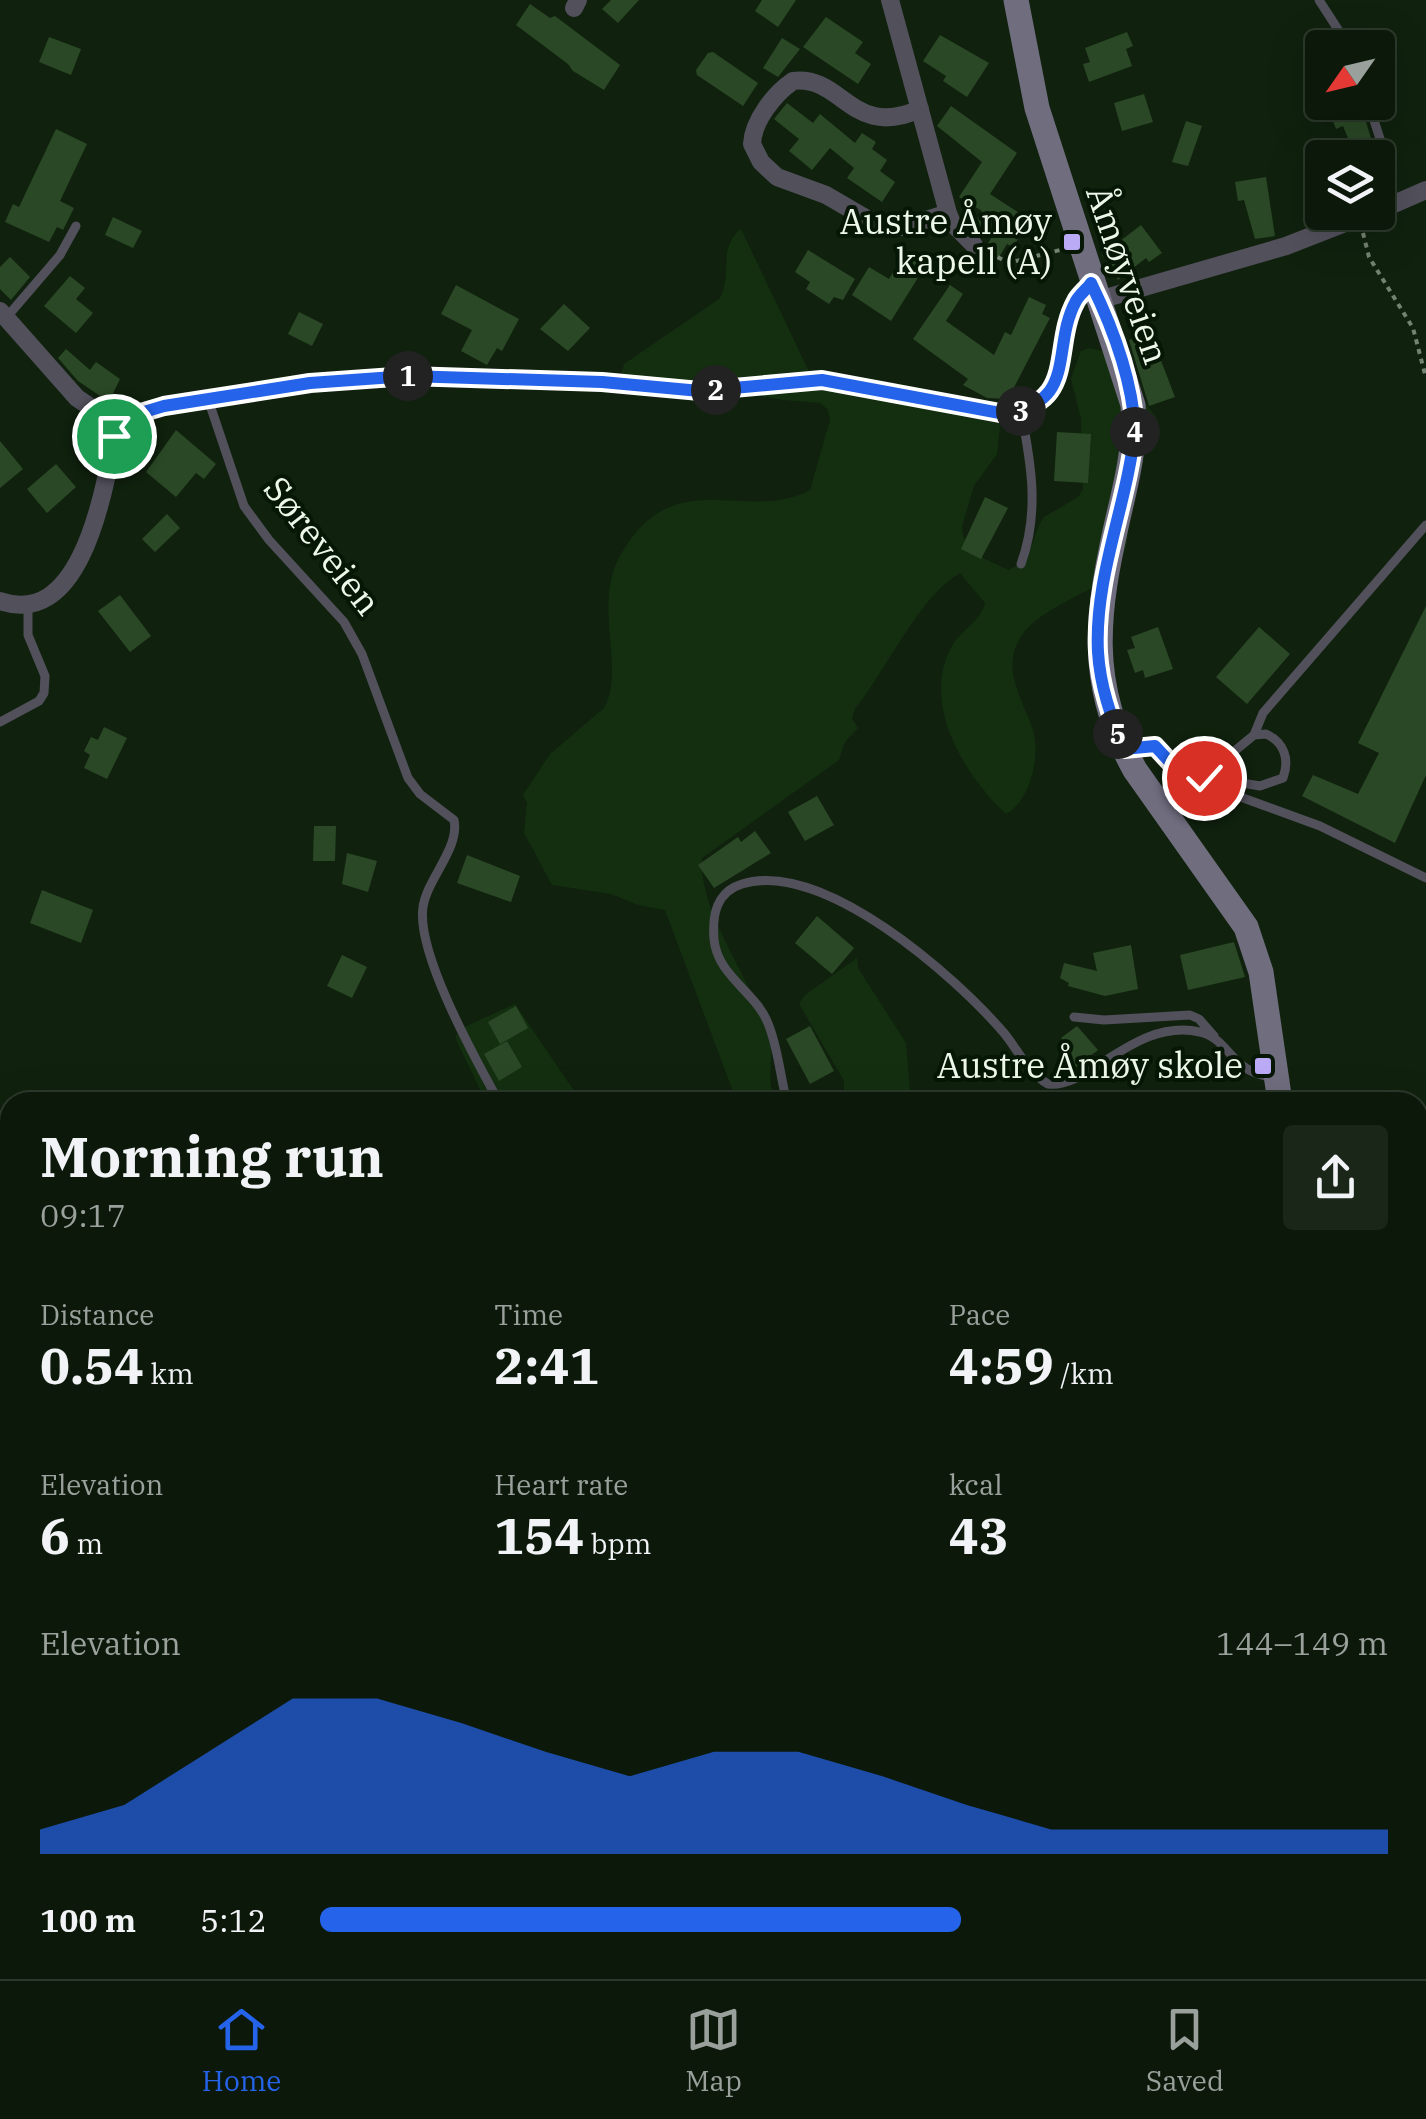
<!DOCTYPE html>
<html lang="en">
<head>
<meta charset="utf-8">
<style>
  :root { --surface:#0c190a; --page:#1a2618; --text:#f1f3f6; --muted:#9aa09c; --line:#2c382b; --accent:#2563eb }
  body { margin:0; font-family:"IBM Plex Serif",serif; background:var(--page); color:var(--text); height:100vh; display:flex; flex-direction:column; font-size:38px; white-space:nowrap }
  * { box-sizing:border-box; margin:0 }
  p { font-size:32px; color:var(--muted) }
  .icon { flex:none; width:55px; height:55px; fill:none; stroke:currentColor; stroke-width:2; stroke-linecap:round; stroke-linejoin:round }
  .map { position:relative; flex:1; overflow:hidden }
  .drawer { position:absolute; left:0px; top:1092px; width:1428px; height:888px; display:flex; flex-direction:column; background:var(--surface); border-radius:30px 30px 0 0; box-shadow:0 10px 40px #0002,0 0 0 2px var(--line) }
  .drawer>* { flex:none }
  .needle { width:65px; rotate:236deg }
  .controls { position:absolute; left:1305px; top:30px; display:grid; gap:20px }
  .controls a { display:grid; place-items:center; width:90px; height:90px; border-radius:10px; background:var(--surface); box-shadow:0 10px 40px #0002,0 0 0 2px var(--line); font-size:50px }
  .pin { position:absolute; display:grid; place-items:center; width:85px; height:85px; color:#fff; margin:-42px; border:5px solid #fff; border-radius:50%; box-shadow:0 2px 10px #0007 }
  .km { position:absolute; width:50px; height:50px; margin:-25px; border-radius:50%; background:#222; color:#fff; font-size:28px; line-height:50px; text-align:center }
  .round { display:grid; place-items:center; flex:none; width:105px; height:105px; border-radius:10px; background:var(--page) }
  .headline { display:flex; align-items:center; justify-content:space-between; height:170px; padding:0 40px }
  h1 { font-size:55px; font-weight:700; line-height:75px }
  .metrics { display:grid; grid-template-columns:repeat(3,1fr); gap:15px; height:170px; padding:10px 40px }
  .metrics div { display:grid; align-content:center }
  .metrics b { font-size:50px; font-weight:700 }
  .metrics small { font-size:28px; font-weight:400 }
  .metrics p { font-size:28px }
  .chart { height:280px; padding:20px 40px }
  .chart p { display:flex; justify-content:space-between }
  .chart svg { width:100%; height:180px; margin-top:10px; fill:var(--accent); opacity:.7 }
  ul { padding:0 40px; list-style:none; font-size:32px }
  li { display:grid; grid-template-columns:160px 120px 1fr; align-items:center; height:75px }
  li i { height:25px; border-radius:12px; background:var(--accent) }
  .tabs { display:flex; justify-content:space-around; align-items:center; height:140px; border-top:2px solid var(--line); background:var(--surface); font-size:28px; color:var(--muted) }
  .tabs a { display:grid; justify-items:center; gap:5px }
  .tabs .current { color:var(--accent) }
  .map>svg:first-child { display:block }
  .green { fill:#132f10 }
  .building { fill:#2a4825 }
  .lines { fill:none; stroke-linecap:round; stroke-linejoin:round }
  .path { stroke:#748272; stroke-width:4; stroke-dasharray:5 5; stroke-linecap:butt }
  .lane { stroke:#52505b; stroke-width:9 }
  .street { stroke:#52505b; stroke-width:18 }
  .secondary { stroke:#706d7f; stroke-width:25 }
  .route-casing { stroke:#fff; stroke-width:20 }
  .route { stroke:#2563eb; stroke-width:12 }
  .poi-dot { fill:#bbaaf6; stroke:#071705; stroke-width:4 }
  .labels { text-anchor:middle; stroke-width:8; stroke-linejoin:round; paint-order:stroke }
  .poi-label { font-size:35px; fill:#edf8eb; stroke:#071705; text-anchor:end }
  .street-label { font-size:35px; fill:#edf8eb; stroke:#071705 }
</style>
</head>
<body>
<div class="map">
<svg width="1426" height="1979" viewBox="0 0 1426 1979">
  <rect width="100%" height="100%" fill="#10210e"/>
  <path class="green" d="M741,229L812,378L994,405L1000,426L997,454L974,486L962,526L963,536L973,553L1008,570C1037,558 1029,539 1044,517L1078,497L1083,489L1081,419L1071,378L1081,351L1090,348L1110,353L1157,419C1130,445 1132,505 1127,541C1126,553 1117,566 1114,578C1090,589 1036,613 1022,635C999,668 1023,699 1033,730C1041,755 1030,802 1006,814C964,775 920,703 952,646C961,630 981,621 985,603L960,573C920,595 885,672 855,709L852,718L858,728L845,742L839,760L702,858C698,912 753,982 769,1034C776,1059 763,1079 777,1102H737L665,910L638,905L611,894L552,885L524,833L527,803L523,795L550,754L604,708C626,669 593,606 619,558C672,459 746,525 810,490L830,420L828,410L820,403L783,400L706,386H618L624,364L719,299C734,276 716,249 741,229Z
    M857,958L858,968L906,1043L911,1102H829L844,1091V1081L799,1004L805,995Z
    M515,1004L581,1101L590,1102H486L455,1037L462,1028Z
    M87,1970H437L425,1979H89Z"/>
  <path class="building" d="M611,0H639L618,23L602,9Z
    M762,0H796L778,27L755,11Z
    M530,4L550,18L555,16L620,65L604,90L573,71L568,64L516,25Z
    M826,17L863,42L855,53L871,64L858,84L803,47Z
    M1127,32L1133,46L1126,49L1132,66L1089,82L1083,64L1090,62L1085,48Z
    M940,35L989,63L967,97L943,81L946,76L923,61Z
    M49,37L81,49L71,75L39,62Z
    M782,38L800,49L778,77L763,68Z
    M713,52L758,83L743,106L697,75L696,70L708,53Z
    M1144,94L1153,122L1122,131L1114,103Z
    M1326,102H1360L1377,158H1356L1343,126L1336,129Z
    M787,103L813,123L820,114L855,143L862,133L876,142L872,149L887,160L880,171L895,182L882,202L847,178L854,168L830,148L812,170L789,151L799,139L774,119Z
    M951,106L1017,153L990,194L1030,220L1013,247L1007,244L989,274L975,265L993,235L974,222L982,211L959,197L982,162L937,126Z
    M1186,121L1202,126L1188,166L1172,162Z
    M56,129L87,144L60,201L74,208L63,230L57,227L49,242L5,222L13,204L19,207Z
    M1266,177L1275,236L1255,239L1244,200L1238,201L1235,182Z
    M113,217L142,231L133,248L105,235Z
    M1141,225L1162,253L1149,262L1146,258L1118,280L1102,255Z
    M808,250L855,279L843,300L834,297L829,304L806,289L810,282L795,272Z
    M904,254L924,268L891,321L852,295L869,267L889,279Z
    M10,257L30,277L11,300L0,289V267Z
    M70,276L85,288L76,299L93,313L76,333L44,306Z
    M456,285L519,319L502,351L497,348L487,365L461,351L472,330L441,314Z
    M950,285L963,294L946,321L994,355L1005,332L1011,335L1029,297L1046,305L1042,314L1050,318L1008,399L987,398L963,385L968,379L913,339Z
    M564,304L590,328L568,351L540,329Z
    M299,312L323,324L312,346L288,334Z
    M1150,332L1175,397L1149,406L1129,340Z
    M66,349L90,370L96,362L120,379L109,402L78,381L58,358Z
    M176,430L216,464L204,479L196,473L176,497L146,472Z
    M1057,432L1091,434L1088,483L1054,481Z
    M0,441L23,469L0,488Z
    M56,464L76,487L47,513L27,489Z
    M985,497L1008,508L981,559L961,549Z
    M167,514L180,528L155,552L142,539Z
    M120,595L151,636L130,652L98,611Z
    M1426,606V775L1395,843L1302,796L1313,775L1358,794L1379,753L1358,743Z
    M1158,627L1173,669L1145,678L1143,670L1135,673L1127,650L1135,648L1131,637Z
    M1259,627L1290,654L1247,704L1216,677Z
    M104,727L127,738L107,779L84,768L90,755L84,751L91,737L98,740Z
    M817,796L834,825L805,841L788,812Z
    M314,826H336L335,861H313Z
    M755,831L771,853L714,888L698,865L738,837L741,842Z
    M347,853L377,861L368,892L342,884Z
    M467,855L520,876L511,902L457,883Z
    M42,890L93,910L81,943L30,923Z
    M817,916L854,948L832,974L795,943Z
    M1234,942L1245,977L1188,990L1180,955Z
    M1131,945L1138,989L1105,996L1068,986L1069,983L1060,978L1064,963L1097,971L1093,953Z
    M342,955L367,967L352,998L327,986Z
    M516,1006L528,1028L500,1044L488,1022Z
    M810,1026L834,1071L810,1084L786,1039Z
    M1077,1026L1098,1050L1072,1070L1061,1056L1070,1049L1061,1038Z
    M507,1041L522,1067L499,1081L484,1054Z"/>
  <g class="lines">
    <path class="path" d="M1363,233L1369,257L1413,328L1426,378
      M989,252L1008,263L1060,250"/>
    <path class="lane" d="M1319,0L1350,48
      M1368,102L1386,157L1384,208
      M6,318L60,255L76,226
      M208,399L244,506L269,540L344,622L362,654L408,778L420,794L454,820C460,848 427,879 423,907C416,953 476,1060 499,1102
      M1021,411C1031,463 1040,512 1021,564
      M0,722L39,701L44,693L45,676L28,635V606
      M1126,749L1155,746L1180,773L1212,778L1231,754L1254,735L1263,713L1426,525
      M1212,778L1224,791L1320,826L1426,878
      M1212,778L1260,786L1283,778C1290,759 1284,742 1266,734L1254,735
      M1074,1017L1104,1020L1190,1015L1199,1019L1214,1036
      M787,1102C780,1077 778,1045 767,1021C754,991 717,975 714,939C712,915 716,892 742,884C823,859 955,976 1004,1033C1018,1050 1028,1073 1048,1084C1088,1090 1135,1017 1200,1032C1220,1036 1228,1055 1243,1066C1251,1073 1262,1075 1272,1078
      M1418,1411L1426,1414"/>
    <path class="street" d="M890,0L948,213L952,223L974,245
      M574,8L578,0
      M920,109C852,140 843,75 793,81C774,94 753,121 752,144L761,162L777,177L826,195L881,227H904L948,213
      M1378,211L1426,190
      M1099,300L1286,246L1373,212
      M0,311L77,398L117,425L136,413L164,406L309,383L408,376L602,382L700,391L823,380L1000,413C1080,406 1050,348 1076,301C1079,295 1087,289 1091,283
      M0,601C85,630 105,482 117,425
      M1418,1496L1426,1485
      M1418,1593L1426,1599"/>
    <path class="secondary" d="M1016,0L1037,108L1133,405C1136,444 1127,480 1118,518C1097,611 1086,683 1135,770L1246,927L1261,972L1280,1102
      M872,1970L874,1979"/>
  </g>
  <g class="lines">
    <g class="route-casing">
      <path id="route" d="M114,436L117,425L124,418L164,406L310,383L408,376L602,382L700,391L822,380L1000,413C1080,406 1050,348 1076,301C1079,295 1087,289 1091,283C1113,328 1132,379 1135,429C1128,503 1094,576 1098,652C1100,686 1111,717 1124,749L1155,746L1180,773L1204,778"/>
    </g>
    <use href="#route" class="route"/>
  </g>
  <g class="poi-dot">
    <rect x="1062" y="232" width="20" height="20" rx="5"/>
    <rect x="1253" y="1056" width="20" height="20" rx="5"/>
  </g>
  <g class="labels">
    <g class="poi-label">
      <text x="1052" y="234">Austre Åmøy<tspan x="1052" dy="40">kapell (A)</tspan></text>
      <text x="1243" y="1078">Austre Åmøy skole</text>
    </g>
    <g class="street-label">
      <text transform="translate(1127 275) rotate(71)" y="12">Åmøyveien</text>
      <text transform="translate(322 546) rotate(52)" y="12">Søreveien</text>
    </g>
  </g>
</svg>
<div class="controls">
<a><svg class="needle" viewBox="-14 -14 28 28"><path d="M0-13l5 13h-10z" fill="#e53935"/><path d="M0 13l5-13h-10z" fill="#9aa09c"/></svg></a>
<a><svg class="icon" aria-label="layers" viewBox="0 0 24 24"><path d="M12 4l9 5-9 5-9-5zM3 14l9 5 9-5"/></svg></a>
</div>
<div class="pin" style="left:114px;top:436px;background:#1e9e55"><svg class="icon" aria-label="arrive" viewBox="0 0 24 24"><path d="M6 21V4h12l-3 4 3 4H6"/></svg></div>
<div class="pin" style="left:1204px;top:778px;background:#d93025"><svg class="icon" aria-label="check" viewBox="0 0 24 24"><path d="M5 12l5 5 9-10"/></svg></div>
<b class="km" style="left:408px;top:376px">1</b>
<b class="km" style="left:716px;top:390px">2</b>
<b class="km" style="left:1021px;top:411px">3</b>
<b class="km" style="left:1135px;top:432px">4</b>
<b class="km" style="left:1118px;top:734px">5</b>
<section class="drawer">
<div class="headline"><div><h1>Morning run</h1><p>09:17</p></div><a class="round"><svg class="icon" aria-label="share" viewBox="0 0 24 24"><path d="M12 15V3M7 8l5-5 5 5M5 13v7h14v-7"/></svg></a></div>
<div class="metrics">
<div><p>Distance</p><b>0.54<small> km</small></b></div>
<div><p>Time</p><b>2:41</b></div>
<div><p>Pace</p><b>4:59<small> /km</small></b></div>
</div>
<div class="metrics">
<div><p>Elevation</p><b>6<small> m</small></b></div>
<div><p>Heart rate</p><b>154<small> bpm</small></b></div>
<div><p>kcal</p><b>43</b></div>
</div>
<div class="chart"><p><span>Elevation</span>144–149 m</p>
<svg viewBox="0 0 160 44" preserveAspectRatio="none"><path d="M0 44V38L10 32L20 19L30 6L40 6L50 12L60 19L70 25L80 19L90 19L100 25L110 32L120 38L130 38L140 38L150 38L160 38V44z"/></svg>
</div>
<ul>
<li><b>100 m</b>5:12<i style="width:60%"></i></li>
</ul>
</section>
</div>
<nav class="tabs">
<a class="current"><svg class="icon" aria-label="home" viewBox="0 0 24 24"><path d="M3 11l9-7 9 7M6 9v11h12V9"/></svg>Home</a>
<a><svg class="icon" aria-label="map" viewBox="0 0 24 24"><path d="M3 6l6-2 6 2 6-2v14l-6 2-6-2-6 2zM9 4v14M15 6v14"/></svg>Map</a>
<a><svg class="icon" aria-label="saved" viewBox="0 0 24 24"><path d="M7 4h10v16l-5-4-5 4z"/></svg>Saved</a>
</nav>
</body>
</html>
